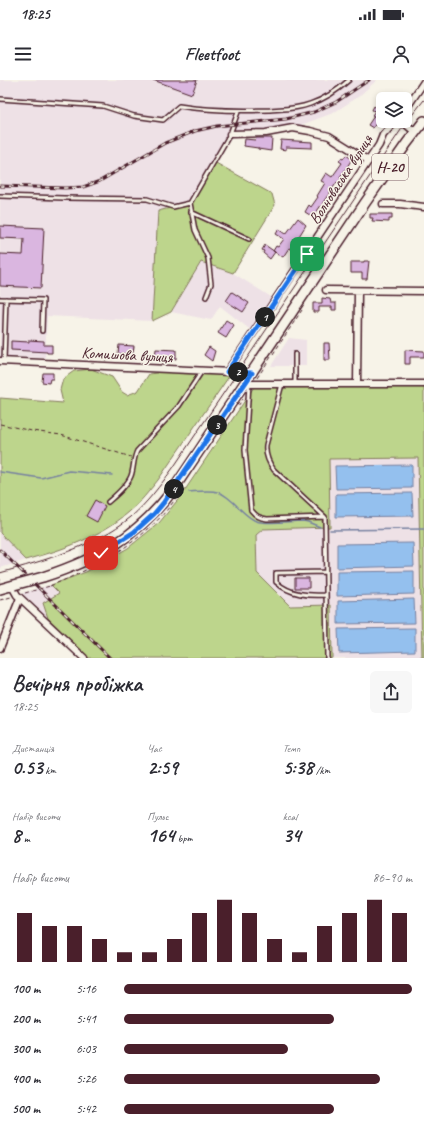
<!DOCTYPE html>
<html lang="uk">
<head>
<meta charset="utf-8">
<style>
  :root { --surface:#fff; --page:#f7f7f7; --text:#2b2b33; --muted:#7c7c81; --accent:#4a1f2b }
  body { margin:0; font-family:Caveat,sans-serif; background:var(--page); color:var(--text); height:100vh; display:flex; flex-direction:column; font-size:15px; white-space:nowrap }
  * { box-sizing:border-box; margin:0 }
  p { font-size:13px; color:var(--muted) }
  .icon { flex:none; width:22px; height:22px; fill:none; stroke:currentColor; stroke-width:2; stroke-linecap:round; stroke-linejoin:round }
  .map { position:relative; height:578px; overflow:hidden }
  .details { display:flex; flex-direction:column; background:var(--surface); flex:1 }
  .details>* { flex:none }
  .controls { position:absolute; left:376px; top:12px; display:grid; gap:8px }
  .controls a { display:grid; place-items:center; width:36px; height:36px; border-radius:6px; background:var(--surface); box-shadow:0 2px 6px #0003; font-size:20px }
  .pin { position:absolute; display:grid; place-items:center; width:34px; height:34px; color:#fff; margin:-17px; border-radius:8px; box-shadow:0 2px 6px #0006 }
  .km { position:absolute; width:20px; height:20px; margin:-10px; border-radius:50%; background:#222; color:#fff; font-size:11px; line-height:20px; text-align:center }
  .round { display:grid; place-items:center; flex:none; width:42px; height:42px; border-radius:6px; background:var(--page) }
  .headline { display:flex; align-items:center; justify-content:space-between; height:68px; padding:0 12px }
  h1 { font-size:22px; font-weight:600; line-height:30px }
  .stats { display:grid; grid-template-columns:repeat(3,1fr); gap:6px; height:68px; padding:4px 12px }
  .stats div { display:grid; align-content:center }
  .stats b { font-size:20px; font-weight:600 }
  .stats small { font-size:11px; font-weight:400 }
  .stats p { font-size:11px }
  .chart { height:112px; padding:8px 12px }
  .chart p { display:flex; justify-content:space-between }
  .chart svg { width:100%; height:72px; margin-top:4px; stroke:var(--accent); stroke-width:6 }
  ul { padding:0 12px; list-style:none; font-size:13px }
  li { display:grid; grid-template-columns:64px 48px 1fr; align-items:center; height:30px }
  li i { height:10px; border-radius:5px; background:var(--accent) }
  .status { display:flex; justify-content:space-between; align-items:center; height:28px; padding:0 20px; background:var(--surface); direction:ltr }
  .status svg { height:11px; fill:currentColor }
  header { display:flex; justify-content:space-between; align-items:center; height:52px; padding:0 12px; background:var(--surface); font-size:18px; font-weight:600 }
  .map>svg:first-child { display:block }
  .built { fill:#eee1e6 }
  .green { fill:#bdd58c; stroke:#847a5c }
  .water { fill:#94c0ee; stroke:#7680a0 }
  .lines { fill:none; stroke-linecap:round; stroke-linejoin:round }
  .stream { stroke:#7680a0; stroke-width:1.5 }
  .building { fill:#dab6e0; stroke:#4a1f2b }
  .lane-casing { stroke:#4a1f2b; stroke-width:6 }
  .street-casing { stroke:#4a1f2b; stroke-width:9 }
  .primary-casing { stroke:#4a1f2b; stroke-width:12 }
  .path { stroke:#4a1f2b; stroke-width:1; stroke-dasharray:4 3; stroke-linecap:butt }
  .lane { stroke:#f7f3e8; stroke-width:3 }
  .street { stroke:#f7f3e8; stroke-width:6 }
  .primary { stroke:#f7f3e8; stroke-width:9 }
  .tram { stroke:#4a1f2b; stroke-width:1 }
  .rail-casing { stroke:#4a1f2b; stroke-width:3 }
  .rail { stroke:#f7f3e8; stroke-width:1.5; stroke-dasharray:4.5; stroke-linecap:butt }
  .primary-bridge-casing { stroke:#4a1f2b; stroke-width:12; stroke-linecap:butt }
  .path-bridge { stroke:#4a1f2b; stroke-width:1; stroke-dasharray:4 3; stroke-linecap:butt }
  .primary-bridge { stroke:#f7f3e8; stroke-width:9 }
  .route-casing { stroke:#fff; stroke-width:8 }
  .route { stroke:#1a73e8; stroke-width:5 }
  .labels { text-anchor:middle; stroke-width:3; stroke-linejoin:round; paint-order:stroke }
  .shield { fill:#f7f3e8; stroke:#7e5f64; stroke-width:1 }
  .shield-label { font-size:15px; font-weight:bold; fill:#4a1f2b }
  .street-label { font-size:16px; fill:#4a1f2b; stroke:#f7f3e8 }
</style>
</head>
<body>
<div class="status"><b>18:25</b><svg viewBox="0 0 49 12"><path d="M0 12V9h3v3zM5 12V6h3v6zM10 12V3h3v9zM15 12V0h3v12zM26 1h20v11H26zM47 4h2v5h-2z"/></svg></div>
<header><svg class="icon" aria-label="menu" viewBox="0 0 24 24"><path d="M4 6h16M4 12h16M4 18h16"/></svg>Fleetfoot<svg class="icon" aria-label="person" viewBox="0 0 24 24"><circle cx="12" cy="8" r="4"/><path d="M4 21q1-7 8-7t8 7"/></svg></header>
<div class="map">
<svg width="424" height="578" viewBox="0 0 424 578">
  <rect width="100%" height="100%" fill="#f7f3e8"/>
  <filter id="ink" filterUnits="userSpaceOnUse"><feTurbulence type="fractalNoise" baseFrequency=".025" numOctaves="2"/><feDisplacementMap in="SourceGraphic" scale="8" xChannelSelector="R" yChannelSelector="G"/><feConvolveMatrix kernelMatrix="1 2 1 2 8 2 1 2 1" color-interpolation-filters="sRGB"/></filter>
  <g filter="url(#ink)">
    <path class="built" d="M0,0H377L358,17L333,33L293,48L230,54L190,123L158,131L152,241L47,236L45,278L0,277Z
      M201,182L233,193L279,222L257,255L220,226L211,240L171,232Z
      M289,258L306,260V286H271Z
      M418,378L422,578H332L331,525L291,526L257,493L256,455L262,449L330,447L328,379Z
      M0,453L17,470L26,480L0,488Z
      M51,505L85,537L89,578L22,513Z"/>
    <path class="green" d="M214,82L272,114L275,125L233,193L201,182L171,232L152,241L158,131L190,123Z
      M91,289L112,297L122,312L127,315L138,311L149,294L157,293L158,289L232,292L158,400C149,411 140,423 129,432C100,457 62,470 26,480L0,453V318L63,323L60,310L63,299L74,291Z
      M256,304H424V578H418H422L418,378L329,379L330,447L263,449L256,455L257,493L290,526L331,525L332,578H89L48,538L43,523L59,513L51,505L86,492L128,468L159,443L181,416Z"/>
    <path class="water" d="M412,385V408L336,409L335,386Z
      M412,413L413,436L336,437V414Z
      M413,463L414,486L337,488V464Z
      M414,491V514L337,516V492Z
      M414,519L415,543L338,544V521Z
      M415,548V571L339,573L338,549Z"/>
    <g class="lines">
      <path class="stream" d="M0,392L41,398L69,391L112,395
        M189,412C215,410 220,408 239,428C244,433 249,438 256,441C270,445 288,441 303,441L308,442L320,447
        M330,450L424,449"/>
    </g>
    <path class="building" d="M153,0H197L192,14Z
      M383,20V33L380,37L383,39V44L378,40L373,48L368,45L374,36L372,35L375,31L372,30L374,26L378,29Z
      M256,58H272L271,71L258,69V68L244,66L245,59L255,60Z
      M281,60L312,62V68L286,67V70L280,69Z
      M346,75L352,79L340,98L345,102L343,106L337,102L313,137L305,132L309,125L311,127L318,117L317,116L325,103L321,101L326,93L332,97L342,83L339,81L341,78L343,79Z
      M370,134H392V139H389V142L372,141L373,138H370Z
      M298,138L306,145L291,169L289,168L283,177L273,171L276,166L278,167L284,159L276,154L279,149L286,154Z
      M0,146L44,148L41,208L0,206V174L23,175L24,159L0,158Z
      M265,165L275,172L270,179L263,173L264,171L262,170Z
      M364,181H369L367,199H362V193H351V182H364Z
      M232,212L249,223L243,232L226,221Z
      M322,218L330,219L331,223H336V230H332V227H319V232H313V223H322Z
      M226,240L234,245L226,258L218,253Z
      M29,260L44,261V265H52V273H47V272L11,270V261L29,262Z
      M324,263H329L330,280H324Z
      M119,265L134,266L133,273L118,274Z
      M209,267L215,271L212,281L204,275Z
      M156,269L176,270V279H170V277H160V279L155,278Z
      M405,270L424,271V277H410V284H405Z
      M43,293H53V299H50L49,303L42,302Z
      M95,420L105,426L97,442L86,436Z
      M295,498H309V508H295Z"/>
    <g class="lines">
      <g class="lane-casing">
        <path id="lane" d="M0,19L103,26L134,36L163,40L179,26C210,31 239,31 270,30C284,29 297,29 310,24C325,19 337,11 349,0
          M0,116L64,118L147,119L173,127L190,123
          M191,132L249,159
          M206,217L211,204L208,178L195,150L190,123L230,54L238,32
          M0,219L43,220L42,251
          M295,274V304
          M4,281L6,219
          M249,304L245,370L251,430C256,436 259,438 267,439L325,437
          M282,304L266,365C265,375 268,382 274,390L325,437L327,578
          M108,422C116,415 127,406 131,396C134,388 133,379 137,371L179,326L202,291
          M326,492L276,493V502C290,515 309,516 326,515"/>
      </g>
      <g class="street-casing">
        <path id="street" d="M405,30L424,2
          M402,41L415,52
          M230,54L266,53L293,48L310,51L329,56L369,81
          M383,124H400L424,127
          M326,210L424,211
          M0,281L252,293
          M227,292L379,65L383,55L396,41
          M245,304H424
          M357,304L358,211
          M12,506L17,515L84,578
          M0,568L20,518"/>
      </g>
      <g class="primary-casing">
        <path id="primary" d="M43,497C98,479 137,457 173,410L365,123L407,63L424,41
          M0,509L14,505"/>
      </g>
      <path class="path" d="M273,274L302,230
        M257,298L271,277
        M238,326L243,319
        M0,344L32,351L61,355L131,377
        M0,500H1
        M50,506C97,487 147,460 176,418
        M0,520L11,517"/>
      <use href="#lane" class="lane"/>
      <use href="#street" class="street"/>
      <use href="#primary" class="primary"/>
      <path class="tram" d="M0,493C45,480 94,467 131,437C147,423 160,406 173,388L405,44L424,20"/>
      <g class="rail-casing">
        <path id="rail" d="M0,106L65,108L83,107L100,101L165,63L195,51L217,46L286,39L314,32L336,22L369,0
          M0,470L110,578"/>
      </g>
      <use href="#rail" class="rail"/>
      <g class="primary-bridge-casing">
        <path id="primary-bridge" d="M14,505L43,497"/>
      </g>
      <path class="path-bridge" d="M25,513L50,506"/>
      <use href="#primary-bridge" class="primary-bridge"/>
    </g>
  </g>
  <g class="lines" filter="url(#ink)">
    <g class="route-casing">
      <path id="route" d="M101,473L134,452L154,434L164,422L252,293L227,292L307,174"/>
    </g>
    <use href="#route" class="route"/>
  </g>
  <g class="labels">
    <rect class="shield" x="372" y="74" width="36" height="26" rx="3"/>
    <g class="shield-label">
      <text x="390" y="92">Н-20</text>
    </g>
    <g class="street-label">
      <text transform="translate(340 99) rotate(-57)" y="6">Волноваська вулиця</text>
      <text transform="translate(127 274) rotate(3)" y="6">Комишова вулиця</text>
    </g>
  </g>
</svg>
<div class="controls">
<a><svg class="icon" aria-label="layers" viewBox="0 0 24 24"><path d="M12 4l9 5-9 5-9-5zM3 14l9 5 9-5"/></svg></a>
</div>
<div class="pin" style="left:307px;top:174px;background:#1e9e55"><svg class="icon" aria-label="arrive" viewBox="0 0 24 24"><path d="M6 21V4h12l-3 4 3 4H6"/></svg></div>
<div class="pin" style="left:101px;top:473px;background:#d93025"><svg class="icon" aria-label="check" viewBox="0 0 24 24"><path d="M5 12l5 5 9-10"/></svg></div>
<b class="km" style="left:265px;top:237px">1</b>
<b class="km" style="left:238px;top:292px">2</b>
<b class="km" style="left:217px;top:345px">3</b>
<b class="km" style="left:174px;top:409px">4</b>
</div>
<section class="details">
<div class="headline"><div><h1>Вечірня пробіжка</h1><p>18:25</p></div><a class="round"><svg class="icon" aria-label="share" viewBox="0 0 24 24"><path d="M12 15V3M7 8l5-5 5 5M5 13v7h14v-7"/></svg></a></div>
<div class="stats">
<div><p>Дистанція</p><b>0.53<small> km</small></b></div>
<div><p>Час</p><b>2:59</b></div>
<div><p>Темп</p><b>5:38<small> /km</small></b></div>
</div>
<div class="stats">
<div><p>Набір висоти</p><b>8<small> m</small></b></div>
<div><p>Пульс</p><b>164<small> bpm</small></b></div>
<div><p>kcal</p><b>34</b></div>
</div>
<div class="chart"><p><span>Набір висоти</span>86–90 m</p>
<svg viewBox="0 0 160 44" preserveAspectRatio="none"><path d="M5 44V14M15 44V22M25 44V22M35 44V30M45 44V38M55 44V38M65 44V30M75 44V14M85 44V6M95 44V14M105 44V30M115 44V38M125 44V22M135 44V14M145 44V6M155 44V14"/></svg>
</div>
<ul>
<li><b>100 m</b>5:16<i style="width:100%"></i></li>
<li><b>200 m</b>5:41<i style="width:73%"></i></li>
<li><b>300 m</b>6:03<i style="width:57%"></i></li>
<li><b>400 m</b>5:26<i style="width:89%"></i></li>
<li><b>500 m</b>5:42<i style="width:73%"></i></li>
</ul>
</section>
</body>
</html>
